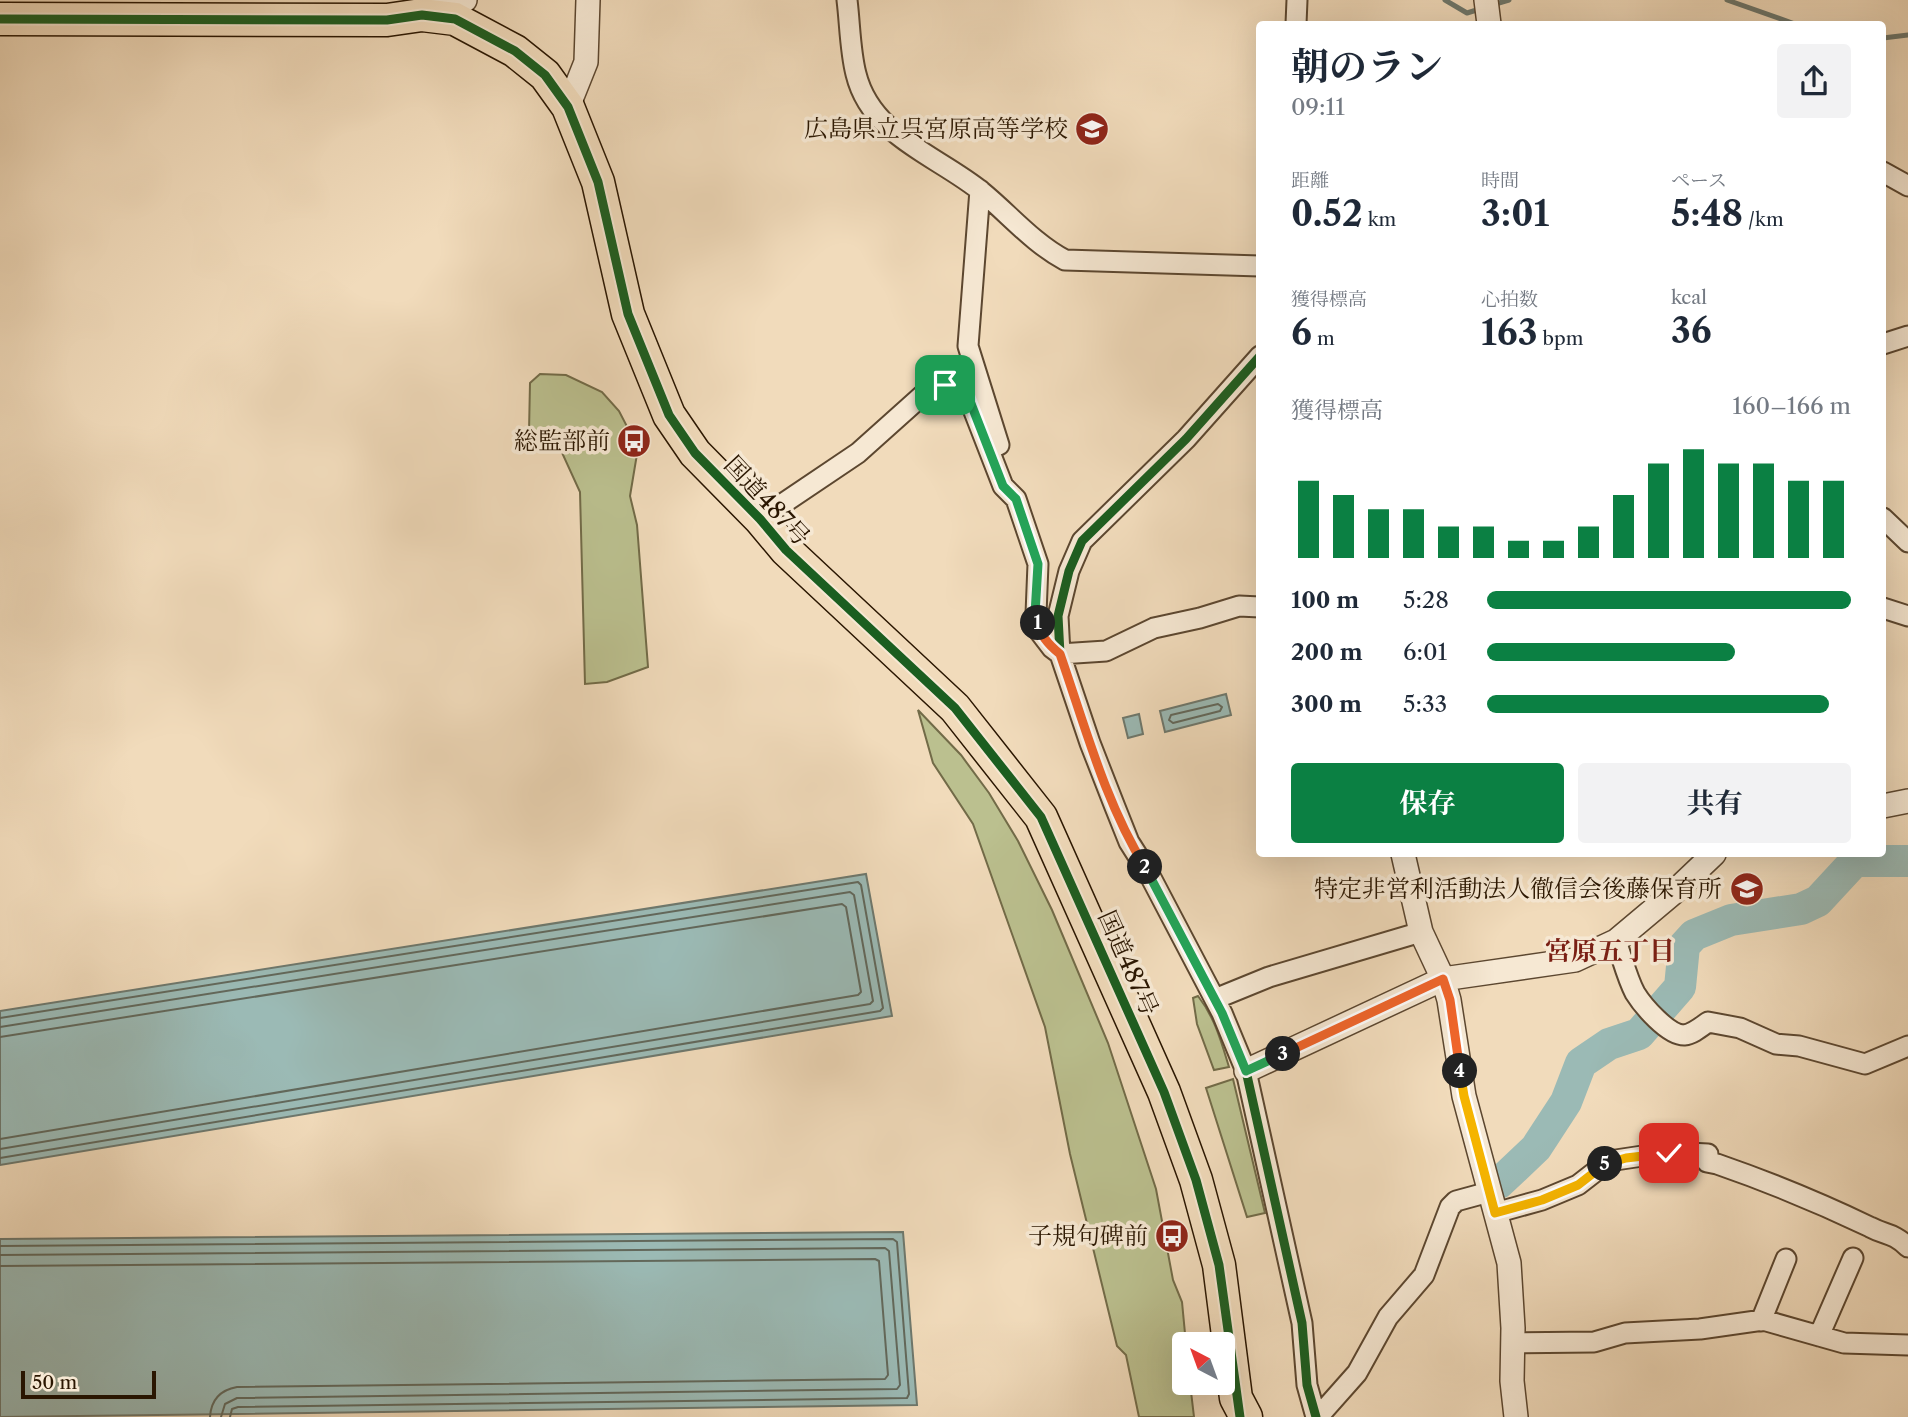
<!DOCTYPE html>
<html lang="ja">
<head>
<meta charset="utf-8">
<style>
  :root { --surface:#fff; --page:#f2f2f3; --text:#1f2937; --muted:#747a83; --accent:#0b8043 }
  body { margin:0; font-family:"Libre Caslon Text","Noto Serif JP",serif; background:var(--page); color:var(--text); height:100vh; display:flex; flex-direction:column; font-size:26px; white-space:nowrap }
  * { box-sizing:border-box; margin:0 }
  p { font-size:23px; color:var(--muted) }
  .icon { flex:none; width:38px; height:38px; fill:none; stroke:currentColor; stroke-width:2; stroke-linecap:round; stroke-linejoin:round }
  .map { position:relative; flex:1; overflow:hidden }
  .drawer { position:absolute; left:1256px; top:21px; width:630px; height:836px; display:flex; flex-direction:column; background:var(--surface); border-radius:7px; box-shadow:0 7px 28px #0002 }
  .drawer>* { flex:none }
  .needle { width:46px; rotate:319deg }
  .controls { position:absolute; left:1172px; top:1332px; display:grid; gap:14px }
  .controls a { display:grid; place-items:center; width:63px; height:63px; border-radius:7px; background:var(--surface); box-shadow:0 7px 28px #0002; font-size:35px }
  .scale { position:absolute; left:21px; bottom:18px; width:135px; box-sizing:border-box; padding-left:7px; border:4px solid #2a1601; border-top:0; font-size:19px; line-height:24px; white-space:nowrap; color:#2a1601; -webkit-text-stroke:5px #f6e8d3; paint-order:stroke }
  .pin { position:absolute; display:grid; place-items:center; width:60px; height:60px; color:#fff; margin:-30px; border-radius:14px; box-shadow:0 4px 10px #0006 }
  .km { position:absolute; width:35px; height:35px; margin:-18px; border-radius:50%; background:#222; color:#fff; font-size:19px; line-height:35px; text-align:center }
  .round { display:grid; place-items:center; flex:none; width:74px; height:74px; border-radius:7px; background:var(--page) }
  .overview { display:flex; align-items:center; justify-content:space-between; height:119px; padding:0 35px }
  h1 { font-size:38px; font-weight:700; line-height:52px }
  .metrics { display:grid; grid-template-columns:repeat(3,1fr); gap:10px; height:119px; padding:7px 35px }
  .metrics div { display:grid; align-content:center }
  .metrics b { font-size:35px; font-weight:700 }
  .metrics small { font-size:19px; font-weight:400 }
  .metrics p { font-size:19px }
  .chart { height:196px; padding:14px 35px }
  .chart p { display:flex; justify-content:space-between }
  .chart svg { width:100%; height:126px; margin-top:7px; stroke:var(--accent); stroke-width:6 }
  .button { display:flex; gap:14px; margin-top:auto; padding:14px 35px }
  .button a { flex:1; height:80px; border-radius:7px; background:var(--accent); color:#fff; font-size:28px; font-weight:700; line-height:80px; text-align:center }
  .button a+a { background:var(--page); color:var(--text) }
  ul { padding:0 35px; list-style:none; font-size:23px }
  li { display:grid; grid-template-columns:112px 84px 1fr; align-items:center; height:52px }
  li i { height:18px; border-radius:9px; background:var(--accent) }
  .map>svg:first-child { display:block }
  .green { fill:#bbc08f; stroke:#726b48; stroke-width:2 }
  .water { fill:#9bbab5; stroke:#6e786d; stroke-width:2 }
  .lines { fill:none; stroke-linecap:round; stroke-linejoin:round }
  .shore { stroke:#62685b; stroke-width:2 }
  .stream { stroke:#6e786d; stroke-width:5 }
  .river { stroke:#9bbab5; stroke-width:32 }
  .minor-casing { stroke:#5c4730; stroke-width:23 }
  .tertiary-casing { stroke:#5c4730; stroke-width:26 }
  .trunk-casing { stroke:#2a1601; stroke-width:35 }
  .minor { stroke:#f6e8d3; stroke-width:19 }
  .tertiary { stroke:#f6e8d3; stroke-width:23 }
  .trunk { stroke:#f1dbbb; stroke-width:32 }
  .cycleway-casing { stroke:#f6e8d3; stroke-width:13 }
  .cycleway { stroke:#1b5e20; stroke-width:9 }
  .split-1-casing { stroke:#fff; stroke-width:14 }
  .split-2-casing { stroke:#fff; stroke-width:14 }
  .split-3-casing { stroke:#fff; stroke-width:14 }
  .split-4-casing { stroke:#fff; stroke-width:14 }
  .split-5-casing { stroke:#fff; stroke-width:14 }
  .split-6-casing { stroke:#fff; stroke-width:14 }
  .split-1 { stroke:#22a559; stroke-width:9 }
  .split-2 { stroke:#f0652b; stroke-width:9 }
  .split-3 { stroke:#22a559; stroke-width:9 }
  .split-4 { stroke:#f0652b; stroke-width:9 }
  .split-5 { stroke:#f5b400; stroke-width:9 }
  .split-6 { stroke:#f5b400; stroke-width:9 }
  .labels { text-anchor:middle; stroke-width:7; stroke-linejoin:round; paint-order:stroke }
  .poi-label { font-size:24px; fill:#2a1601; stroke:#f6e8d3; text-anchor:end }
  .street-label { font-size:24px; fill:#2a1601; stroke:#f6e8d3 }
  .neighbourhood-label { font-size:26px; font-weight:bold; fill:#7a1f14; stroke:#f6e8d3 }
</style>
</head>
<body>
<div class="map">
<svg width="1908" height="1417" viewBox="0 0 1908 1417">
  <rect width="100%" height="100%" fill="#f1dbbb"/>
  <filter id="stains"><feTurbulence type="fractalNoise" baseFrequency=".00286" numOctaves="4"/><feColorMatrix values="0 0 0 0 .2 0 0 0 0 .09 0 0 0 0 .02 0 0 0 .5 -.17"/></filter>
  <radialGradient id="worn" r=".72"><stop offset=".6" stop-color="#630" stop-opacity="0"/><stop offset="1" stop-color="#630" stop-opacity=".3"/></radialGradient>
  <path class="green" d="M540,374L566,375L602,392L619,411L634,440L637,454L630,496L637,525L648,667L607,682L585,684L580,492L559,446L549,437L529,432L530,383Z
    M918,710L961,755L989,793L1018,841L1052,910L1108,1043L1156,1189L1173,1280L1182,1302L1186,1344L1185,1382L1190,1383L1194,1417H1139L1126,1355L1117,1346L1070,1154L1045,1027L973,824L933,763Z
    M1198,996C1215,1018 1221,1041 1229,1067L1214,1070L1197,1024L1193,998Z
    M1233,1079L1265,1213L1247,1217L1206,1088Z"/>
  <path class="water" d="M1226,694L1231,715L1165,732L1160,711Z
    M1139,714L1143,734L1128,738L1123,718Z
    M866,874L892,1016L0,1165V1011Z
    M903,1232L917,1405L0,1417V1239Z"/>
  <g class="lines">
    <path class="shore" d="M1218,704L1222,707L1220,711L1173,723L1169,720L1171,715Z
      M0,1018L858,882L861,885L883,1008L880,1011L0,1158
      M0,1027L850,892L854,895L873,1001L870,1004L0,1149
      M0,1037L842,904L846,907L861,992L858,995L0,1139
      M0,1246L893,1239L897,1242L909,1394L907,1398L238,1407L232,1409L230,1417
      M0,1255L885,1248L889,1251L900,1385L897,1389L237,1398L225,1404L221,1417
      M0,1266L875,1259L879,1261L888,1375L885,1379L237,1387C220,1390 211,1400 210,1417"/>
    <path class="stream" d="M1445,0L1467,13L1483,8
      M1727,0L1795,24
      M1492,5L1509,0
      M1883,38L1908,35"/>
    <path class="river" d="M1499,1183L1536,1148L1566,1102L1581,1063L1609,1044L1639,1034L1680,987L1684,946L1694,935L1731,920L1801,909L1818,901L1855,861H1908"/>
    <g class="minor-casing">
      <path id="minor" d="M847,0C850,24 850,51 856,74C871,136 938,156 982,192C1010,215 1033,243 1065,260L1260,266
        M1296,24L1297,0
        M1883,172L1908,186
        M980,190L968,346L999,445
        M1883,344L1908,336
        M1260,356L1186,439L1082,541L1069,571L1058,616L1060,654L1090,743L1115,807L1129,842L1148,872L1222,1013L1246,1071L1302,1323L1307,1385L1316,1417
        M1883,518L1908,542
        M760,519L858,453L925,393L945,385L963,390L968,396L1003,486L1016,499L1038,564L1036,614L1039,631L1052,648L1060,654L1106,651L1154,628L1200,618L1239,606L1260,607
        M1883,608L1908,616
        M1616,941C1622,957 1627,978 1635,993C1643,1006 1668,1035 1684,1035C1693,1034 1701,1027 1708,1022L1740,1028L1776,1044L1799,1046L1865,1064L1908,1046
        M1215,999L1269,977L1421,932
        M1707,1162L1717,1164C1769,1182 1820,1203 1870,1227C1887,1236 1892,1232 1908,1247
        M1495,1213L1542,1200L1578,1185L1609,1161L1669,1152L1708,1154
        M1761,1321L1786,1259
        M1819,1336L1853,1258
        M1513,1343L1594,1342L1625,1333L1700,1329L1763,1320L1844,1343L1908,1345
        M1318,1417L1357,1373L1388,1317L1424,1275L1450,1207L1456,1201L1489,1192"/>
    </g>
    <g class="tertiary-casing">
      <path id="tertiary" d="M1486,0L1489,24
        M428,12L465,0
        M568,107L586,62L588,0
        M1883,806L1908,801
        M1403,854L1421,932L1443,979L1449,1000L1464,1096L1509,1263L1513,1328L1512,1381L1516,1417
        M1246,1071L1443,979L1575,960L1616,941L1672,894L1714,854"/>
    </g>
    <g class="trunk-casing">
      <path id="trunk" d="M0,19L387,20L422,15L455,19L515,51L545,75L568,107L598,182L628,314L669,415L695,453L760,519L786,550L955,708L1041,817L1164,1092L1196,1180L1219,1265L1236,1398L1246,1417"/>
    </g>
    <use href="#minor" class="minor"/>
    <use href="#tertiary" class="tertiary"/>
    <use href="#trunk" class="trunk"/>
    <g class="cycleway-casing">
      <path id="cycleway" d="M0,19L387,20L422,15L455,19L515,51L545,75L568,107L598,182L628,314L669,415L695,453L760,519L786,550L955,708L1041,817L1164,1092L1196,1180L1219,1265L1240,1417
        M1260,356L1186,439L1082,541L1069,571L1058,616L1060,654L1090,743L1115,807L1129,842L1148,872L1222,1013L1246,1071L1302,1323L1307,1385L1316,1417"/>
    </g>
    <use href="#cycleway" class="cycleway"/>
  </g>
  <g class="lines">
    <g class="split-1-casing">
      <path id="split-1" d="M945,385L963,390L968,396L1003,486L1016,499L1038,564L1035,614L1038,623"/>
    </g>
    <g class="split-2-casing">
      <path id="split-2" d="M1038,623C1040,636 1050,646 1060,654C1085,726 1105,802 1145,867"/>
    </g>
    <g class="split-3-casing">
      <path id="split-3" d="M1145,867L1222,1013L1246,1071L1283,1054"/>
    </g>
    <g class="split-4-casing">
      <path id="split-4" d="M1283,1054L1443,979L1450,1000L1460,1071"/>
    </g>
    <g class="split-5-casing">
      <path id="split-5" d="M1460,1071L1464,1096L1495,1213L1542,1200L1578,1185L1605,1164"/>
    </g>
    <g class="split-6-casing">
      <path id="split-6" d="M1605,1164L1626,1158L1669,1153"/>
    </g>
    <use href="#split-1" class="split-1"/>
    <use href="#split-2" class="split-2"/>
    <use href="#split-3" class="split-3"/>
    <use href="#split-4" class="split-4"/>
    <use href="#split-5" class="split-5"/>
    <use href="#split-6" class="split-6"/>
  </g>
  <defs>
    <g id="school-disc" transform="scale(1.75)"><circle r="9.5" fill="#8f2418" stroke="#f6e8d3"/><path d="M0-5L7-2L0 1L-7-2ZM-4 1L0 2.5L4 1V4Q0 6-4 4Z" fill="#fff"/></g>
    <g id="bus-disc" transform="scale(1.75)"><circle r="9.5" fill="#8f2418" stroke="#f6e8d3"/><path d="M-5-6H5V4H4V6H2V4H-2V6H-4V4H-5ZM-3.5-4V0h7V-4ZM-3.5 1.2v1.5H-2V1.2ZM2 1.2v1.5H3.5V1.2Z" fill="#fff"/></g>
  </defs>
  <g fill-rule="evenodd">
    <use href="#school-disc" x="1092" y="129"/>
    <use href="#bus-disc" x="634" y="441"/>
    <use href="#school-disc" x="1747" y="889"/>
    <use href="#bus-disc" x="1172" y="1236"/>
  </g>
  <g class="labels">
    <g class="poi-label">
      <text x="1068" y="137">広島県立呉宮原高等学校</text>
      <text x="610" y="449">総監部前</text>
      <text x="1722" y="897">特定非営利活動法人徹信会後藤保育所</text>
      <text x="1148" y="1244">子規句碑前</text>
    </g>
    <g class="street-label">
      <text transform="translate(767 501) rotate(47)" y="8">国道487号</text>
      <text transform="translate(1128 963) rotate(66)" y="8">国道487号</text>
    </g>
    <g class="neighbourhood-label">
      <text x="1610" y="960">宮原五丁目</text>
    </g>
  </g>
  <rect width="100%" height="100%" filter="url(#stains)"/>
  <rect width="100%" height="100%" fill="url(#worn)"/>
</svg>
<div class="controls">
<a><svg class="needle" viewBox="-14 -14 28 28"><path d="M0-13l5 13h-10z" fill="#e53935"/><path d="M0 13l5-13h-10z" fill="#747a83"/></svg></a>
</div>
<div class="scale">50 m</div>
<div class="pin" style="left:945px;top:385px;background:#1e9e55"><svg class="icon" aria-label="arrive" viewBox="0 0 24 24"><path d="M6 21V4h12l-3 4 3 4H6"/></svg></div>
<div class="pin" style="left:1669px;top:1153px;background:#d93025"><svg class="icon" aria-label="check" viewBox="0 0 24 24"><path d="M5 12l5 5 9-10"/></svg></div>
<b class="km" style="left:1038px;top:623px">1</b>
<b class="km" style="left:1145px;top:867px">2</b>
<b class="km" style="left:1283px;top:1054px">3</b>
<b class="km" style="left:1460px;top:1071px">4</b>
<b class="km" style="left:1605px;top:1164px">5</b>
<section class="drawer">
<div class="overview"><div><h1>朝のラン</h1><p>09:11</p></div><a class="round"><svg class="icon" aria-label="share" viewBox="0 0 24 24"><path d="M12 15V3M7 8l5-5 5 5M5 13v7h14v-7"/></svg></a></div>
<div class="metrics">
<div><p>距離</p><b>0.52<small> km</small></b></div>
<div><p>時間</p><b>3:01</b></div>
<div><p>ペース</p><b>5:48<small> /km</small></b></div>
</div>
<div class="metrics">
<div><p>獲得標高</p><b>6<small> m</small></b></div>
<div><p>心拍数</p><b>163<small> bpm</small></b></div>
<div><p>kcal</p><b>36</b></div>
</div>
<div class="chart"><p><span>獲得標高</span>160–166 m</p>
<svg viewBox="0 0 160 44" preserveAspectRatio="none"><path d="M5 44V17M15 44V22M25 44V27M35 44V27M45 44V33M55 44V33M65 44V38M75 44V38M85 44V33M95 44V22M105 44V11M115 44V6M125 44V11M135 44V11M145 44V17M155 44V17"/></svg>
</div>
<ul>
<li><b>100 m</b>5:28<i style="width:100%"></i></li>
<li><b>200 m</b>6:01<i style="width:68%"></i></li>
<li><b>300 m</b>5:33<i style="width:94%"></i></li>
</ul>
<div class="button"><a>保存</a><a>共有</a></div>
</section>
</div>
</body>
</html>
